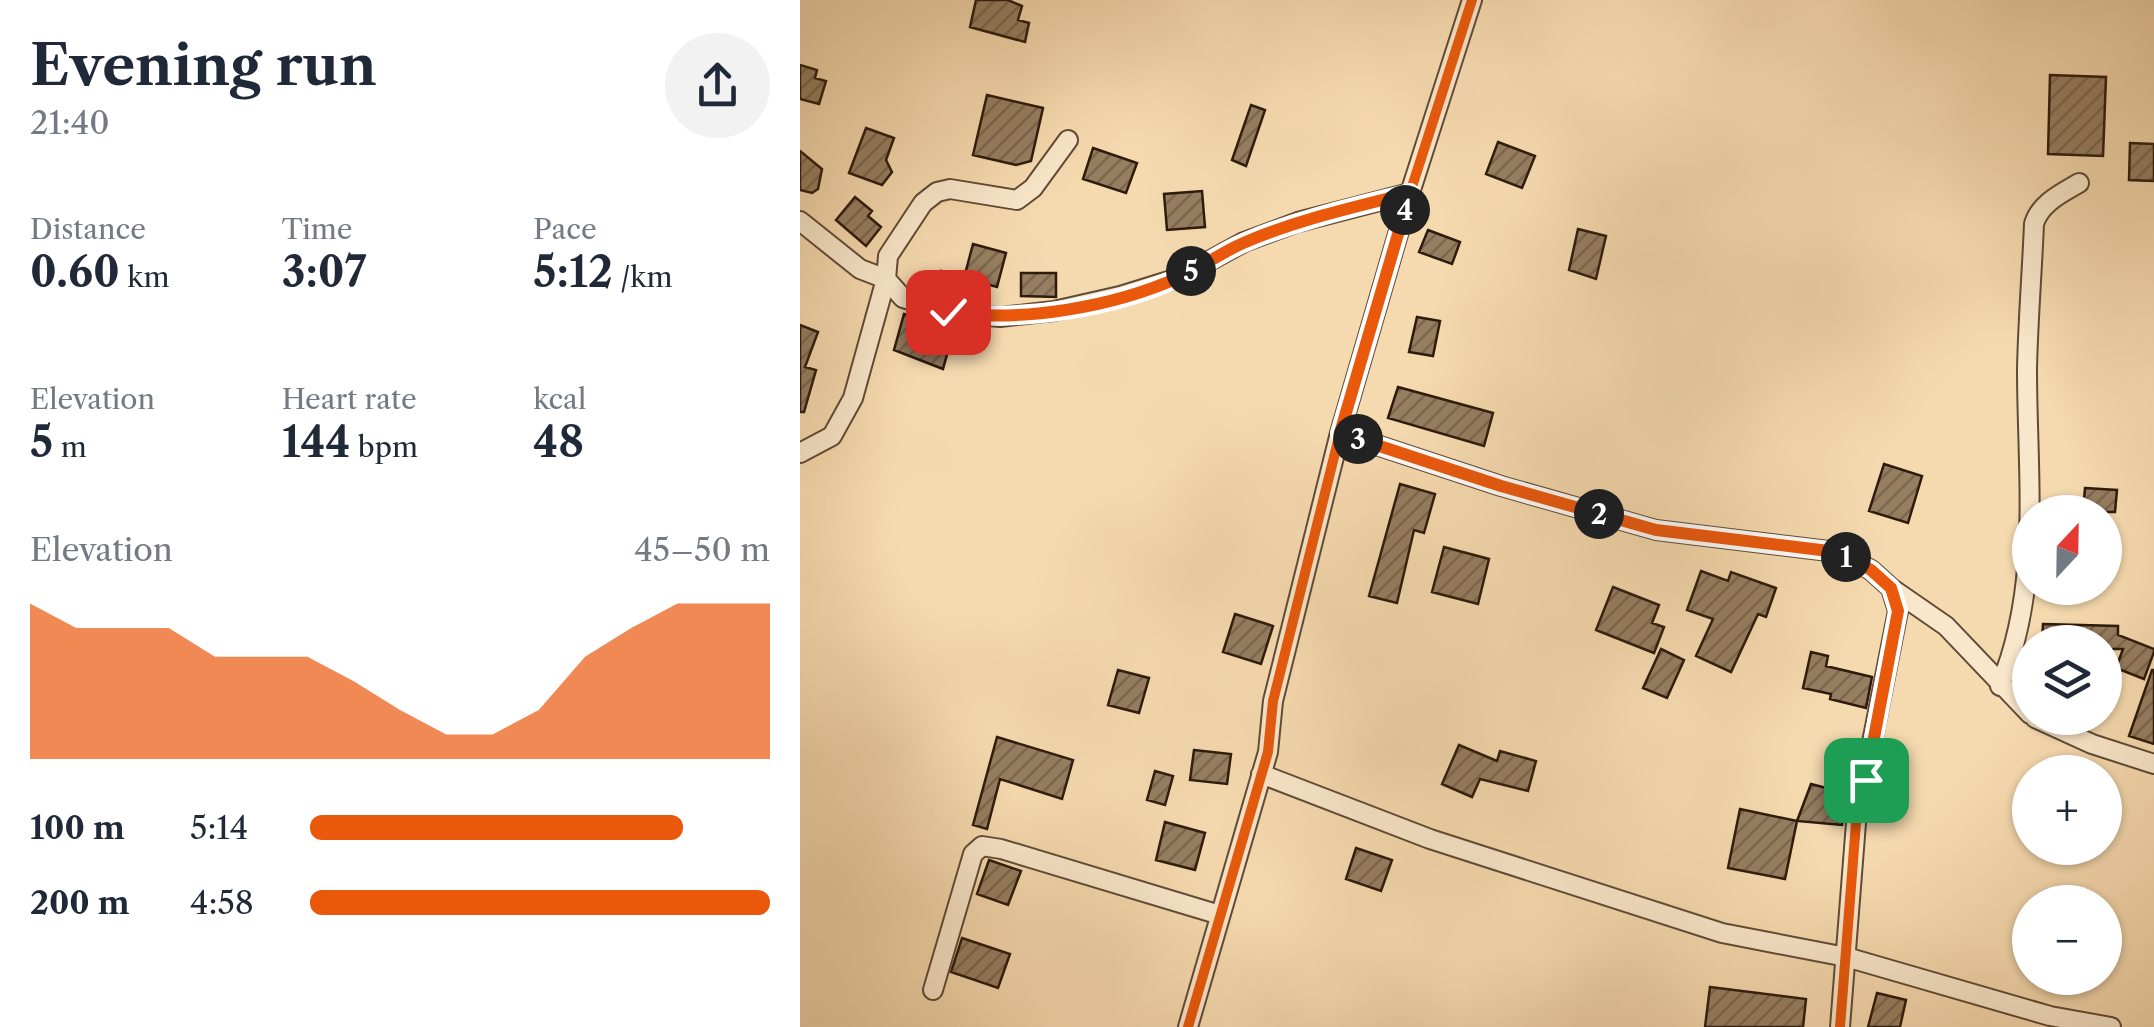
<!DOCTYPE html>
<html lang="en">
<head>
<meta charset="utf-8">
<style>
  :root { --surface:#fff; --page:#f2f2f3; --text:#1f2937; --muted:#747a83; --accent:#ea580c }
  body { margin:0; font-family:"Libre Caslon Text",serif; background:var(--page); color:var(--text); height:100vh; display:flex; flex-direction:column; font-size:38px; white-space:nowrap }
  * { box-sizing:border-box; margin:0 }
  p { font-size:32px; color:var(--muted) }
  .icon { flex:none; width:55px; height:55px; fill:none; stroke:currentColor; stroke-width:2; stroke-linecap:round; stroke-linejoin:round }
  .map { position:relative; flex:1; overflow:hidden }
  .panel { display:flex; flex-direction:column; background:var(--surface); width:800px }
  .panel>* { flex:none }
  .needle { width:65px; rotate:22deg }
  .buttons { position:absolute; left:1212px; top:495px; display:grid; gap:20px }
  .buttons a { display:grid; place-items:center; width:110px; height:110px; border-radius:50%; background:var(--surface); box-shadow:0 2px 8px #0004; font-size:50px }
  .pin { position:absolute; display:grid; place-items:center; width:85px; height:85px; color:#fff; margin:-42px; border-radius:20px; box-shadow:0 5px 15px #0006 }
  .km { position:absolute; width:50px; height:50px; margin:-25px; border-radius:50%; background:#222; color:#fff; font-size:28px; line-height:50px; text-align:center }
  .round { display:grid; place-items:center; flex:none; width:105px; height:105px; border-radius:52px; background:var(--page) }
  .headline { display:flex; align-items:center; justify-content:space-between; height:170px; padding:0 30px }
  h1 { font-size:55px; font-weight:700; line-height:75px }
  .stats { display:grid; grid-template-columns:repeat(3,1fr); gap:15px; height:170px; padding:10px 30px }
  .stats div { display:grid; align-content:center }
  .stats b { font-size:42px; font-weight:700 }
  .stats small { font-size:28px; font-weight:400 }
  .stats p { font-size:28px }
  .chart { height:280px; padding:20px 30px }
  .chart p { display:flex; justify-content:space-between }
  .chart svg { width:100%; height:180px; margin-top:10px; fill:var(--accent); opacity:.7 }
  ul { padding:0 30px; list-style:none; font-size:32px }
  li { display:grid; grid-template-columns:160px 120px 1fr; align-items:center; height:75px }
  li i { height:25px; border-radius:12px; background:var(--accent) }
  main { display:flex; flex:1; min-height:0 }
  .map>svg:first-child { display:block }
  .building { fill:url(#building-hatch); stroke:#2e1b0d; stroke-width:2.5 }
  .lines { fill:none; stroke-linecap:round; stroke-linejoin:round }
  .minor-casing { stroke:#604b36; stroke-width:22 }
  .minor { stroke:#f9e7cb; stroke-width:18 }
  .cycleway-casing { stroke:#f9e7cb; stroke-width:16 }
  .cycleway { stroke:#e8590c; stroke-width:10 }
  .route-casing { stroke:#fff; stroke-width:20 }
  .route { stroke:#ea580c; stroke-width:12 }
</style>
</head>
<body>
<main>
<section class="panel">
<div class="headline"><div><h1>Evening run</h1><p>21:40</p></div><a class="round"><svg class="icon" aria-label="share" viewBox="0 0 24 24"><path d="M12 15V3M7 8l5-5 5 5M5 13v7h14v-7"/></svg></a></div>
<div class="stats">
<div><p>Distance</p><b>0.60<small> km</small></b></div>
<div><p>Time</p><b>3:07</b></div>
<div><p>Pace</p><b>5:12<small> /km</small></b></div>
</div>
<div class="stats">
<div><p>Elevation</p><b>5<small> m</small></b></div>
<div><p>Heart rate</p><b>144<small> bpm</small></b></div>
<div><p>kcal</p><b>48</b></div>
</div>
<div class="chart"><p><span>Elevation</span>45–50 m</p>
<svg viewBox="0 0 160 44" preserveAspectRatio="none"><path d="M0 44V6L10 12L20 12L30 12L40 19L50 19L60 19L70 25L80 32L90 38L100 38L110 32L120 19L130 12L140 6L150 6L160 6V44z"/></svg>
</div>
<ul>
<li><b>100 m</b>5:14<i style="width:81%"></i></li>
<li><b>200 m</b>4:58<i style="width:100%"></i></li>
</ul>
</section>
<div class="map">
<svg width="1354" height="1027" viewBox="0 0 1354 1027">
  <defs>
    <pattern id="building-hatch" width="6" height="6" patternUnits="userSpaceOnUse" patternTransform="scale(2.5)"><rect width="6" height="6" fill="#967e61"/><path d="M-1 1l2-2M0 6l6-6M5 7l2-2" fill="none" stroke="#7b664e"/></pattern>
  </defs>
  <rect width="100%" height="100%" fill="#f6daaf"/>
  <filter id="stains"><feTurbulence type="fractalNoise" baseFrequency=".002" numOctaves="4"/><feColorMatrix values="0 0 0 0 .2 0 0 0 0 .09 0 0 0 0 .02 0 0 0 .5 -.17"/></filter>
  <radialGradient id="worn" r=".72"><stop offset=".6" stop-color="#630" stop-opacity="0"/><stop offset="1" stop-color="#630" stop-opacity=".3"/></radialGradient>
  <path class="building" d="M176,0H208L222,6L218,20L229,23L225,42L170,27Z
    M0,65L17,70L15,78L26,81L19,104L0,99Z
    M1250,75L1306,77L1303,156L1248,154Z
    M187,95L243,108L231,161L216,165L173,155Z
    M451,105L465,110L446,166L432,160Z
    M66,128L94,138L86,160L92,172L82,185L49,173Z
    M698,142L735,156L722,188L686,174Z
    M1330,143L1354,144V181L1329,180Z
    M293,148L337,163L326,193L283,179Z
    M0,151L22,169L18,189L12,193L0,190Z
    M402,191L405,227L367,230L364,194Z
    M55,197L72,211L68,216L81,227L66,246L36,220Z
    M778,229L806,236L796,279L769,270Z
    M628,230L660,242L652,264L619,252Z
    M173,244L206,253L197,287L164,278Z
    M141,271L160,273L158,294L139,292Z
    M221,273H256V297L221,296Z
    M104,314L154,329L143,369L94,350Z
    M617,317L640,321L633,356L609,352Z
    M0,325L18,332L5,367L16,370L4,412H0Z
    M598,387L693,413L684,446L588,418Z
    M1084,464L1122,476L1108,523L1069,511Z
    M600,484L635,494L624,533L614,530L597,603L569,596Z
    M1285,488L1317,490L1315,512H1283Z
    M644,547L689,559L678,604L632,592Z
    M901,571L928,581L931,572L976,588L966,617L958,614L931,672L896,656L913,619L887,610Z
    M813,587L859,605L852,623L864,627L854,653L796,630Z
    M435,614L473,626L461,664L423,652Z
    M1243,624L1318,626V635L1354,649V652L1344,679L1316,668L1323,649H1305V642H1242Z
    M861,649L884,660L867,698L843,688Z
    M1011,652L1028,656L1026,666L1072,677L1066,708L1030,699L1031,694L1003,688Z
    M318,670L349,678L339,713L308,705Z
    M1352,670H1354V744L1329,736Z
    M197,737L273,760L262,799L200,779L187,829L173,825Z
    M659,745L697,761L700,751L736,761L728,791L680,779L672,797L642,784Z
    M394,750L431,754L427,784L390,780Z
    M355,771L373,776L365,805L347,800Z
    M1011,784L1049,794L1042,825L997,821Z
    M940,809L997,821L985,879L928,868Z
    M365,822L405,833L395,870L356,860Z
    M556,848L592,860L581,891L546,879Z
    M189,860L221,871L208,905L177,894Z
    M162,938L210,954L198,988L151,972Z
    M910,987L1006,999L1003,1027H905Z
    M1077,993L1106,1000L1100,1027H1068Z"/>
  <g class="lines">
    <g class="minor-casing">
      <path id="minor" d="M0,221L60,269L86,279L103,298L148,312L200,317L254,311L320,296L378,278L444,242L498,222L610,193
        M540,433L701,486L856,530L1037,552L1071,570L1091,588L1098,611L1056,823L1040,1027
        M0,453L32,436L53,398L86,279L88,256L123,203L137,192L150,189L217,200L233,188L268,140
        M1091,588L1146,626L1230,714
        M1200,686C1242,585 1227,475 1227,369C1228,321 1232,272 1234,224C1240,203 1262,193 1279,183
        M1235,718L1292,744L1354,764
        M461,774L630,839L922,933L1046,957L1250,1016L1311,1027
        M133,990L173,854L182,846L201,849L420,915
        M388,1027L468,752L473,701L540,433L610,193L672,0"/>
    </g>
    <use href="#minor" class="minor"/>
    <g class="cycleway-casing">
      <path id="cycleway" d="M540,433L701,486L856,530L1037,552L1071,570L1091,588L1098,611L1056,823L1040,1027
        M388,1027L468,752L473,701L540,433L610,193L672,0"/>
    </g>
    <use href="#cycleway" class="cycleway"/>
  </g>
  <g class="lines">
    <g class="route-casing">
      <path id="route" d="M148,312C221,323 313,307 380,277C404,266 425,250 448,241C501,219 555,207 610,193L540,433L701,486L856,530L1037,552L1071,570L1091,588L1098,611L1066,780"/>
    </g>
    <use href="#route" class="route"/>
  </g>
  <rect width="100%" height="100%" filter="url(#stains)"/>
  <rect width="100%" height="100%" fill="url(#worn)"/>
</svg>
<div class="buttons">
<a><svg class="needle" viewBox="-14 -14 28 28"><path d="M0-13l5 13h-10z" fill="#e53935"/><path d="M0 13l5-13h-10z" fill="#747a83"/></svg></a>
<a><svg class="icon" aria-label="layers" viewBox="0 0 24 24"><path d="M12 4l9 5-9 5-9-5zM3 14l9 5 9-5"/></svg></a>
<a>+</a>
<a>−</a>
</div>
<div class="pin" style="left:1066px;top:780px;background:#1e9e55"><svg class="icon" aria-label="arrive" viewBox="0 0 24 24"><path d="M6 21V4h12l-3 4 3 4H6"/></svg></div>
<div class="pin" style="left:148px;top:312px;background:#d93025"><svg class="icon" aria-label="check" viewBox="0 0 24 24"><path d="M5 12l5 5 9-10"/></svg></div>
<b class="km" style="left:1046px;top:557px">1</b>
<b class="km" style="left:799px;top:514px">2</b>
<b class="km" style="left:558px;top:439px">3</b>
<b class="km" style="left:605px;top:210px">4</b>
<b class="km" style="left:391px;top:271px">5</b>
</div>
</main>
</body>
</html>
